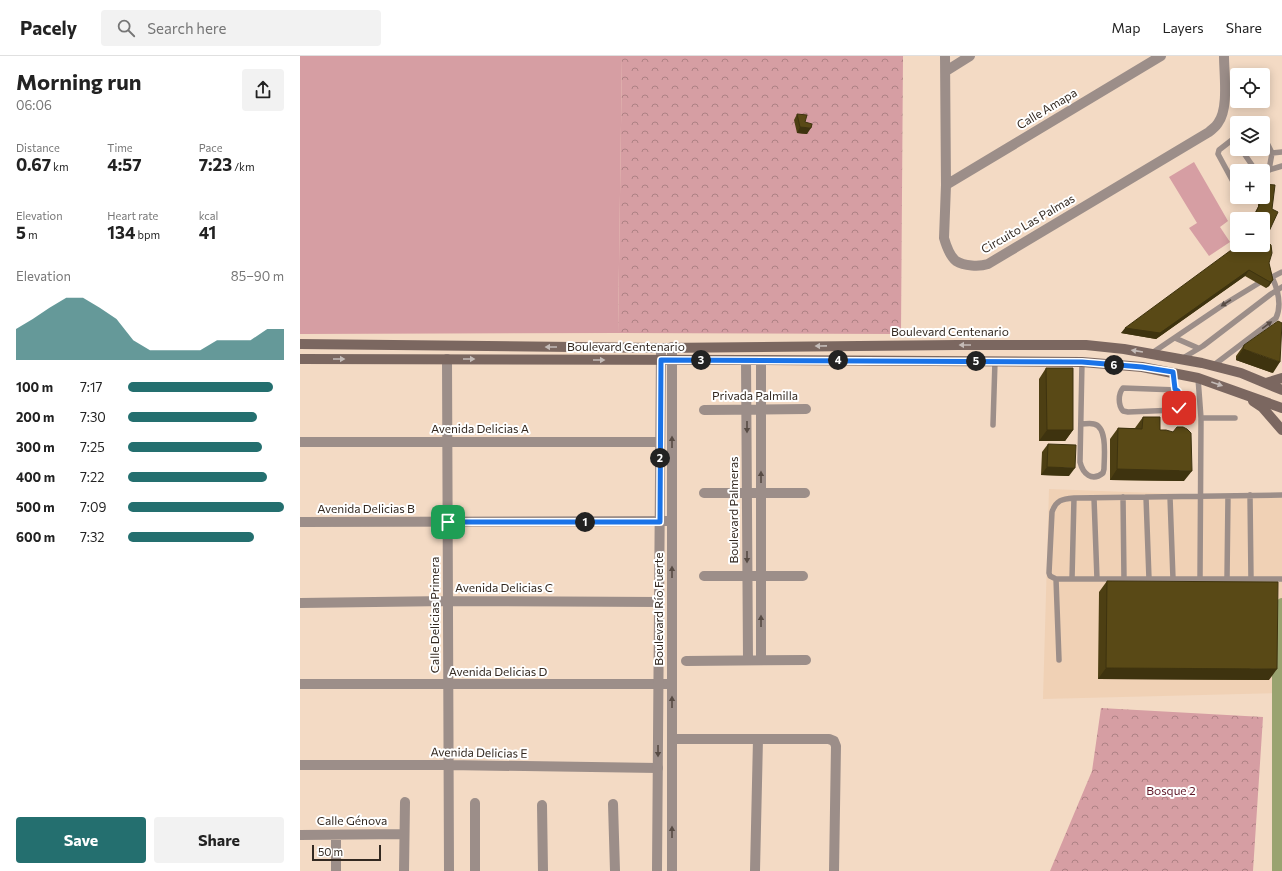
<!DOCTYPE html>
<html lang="en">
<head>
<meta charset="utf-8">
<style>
  :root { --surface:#fff; --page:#f2f2f2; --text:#222; --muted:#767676; --line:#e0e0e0; --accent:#246f6f }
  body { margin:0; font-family:Commissioner,sans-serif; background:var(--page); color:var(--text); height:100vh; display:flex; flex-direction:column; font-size:15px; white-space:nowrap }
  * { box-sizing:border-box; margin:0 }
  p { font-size:13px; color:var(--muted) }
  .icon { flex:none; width:22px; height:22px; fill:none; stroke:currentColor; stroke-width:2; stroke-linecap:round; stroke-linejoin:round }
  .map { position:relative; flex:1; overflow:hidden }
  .panel { display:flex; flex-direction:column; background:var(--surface); width:300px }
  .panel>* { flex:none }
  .fabs { position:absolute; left:930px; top:12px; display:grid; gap:8px }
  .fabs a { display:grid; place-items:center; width:40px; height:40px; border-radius:4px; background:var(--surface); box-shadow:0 2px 10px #0003; font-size:20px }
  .scale { position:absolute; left:12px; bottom:10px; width:69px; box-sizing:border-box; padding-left:4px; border:2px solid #332921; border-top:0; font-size:11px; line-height:14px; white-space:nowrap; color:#332921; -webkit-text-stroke:3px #fff; paint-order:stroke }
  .pin { position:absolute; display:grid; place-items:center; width:34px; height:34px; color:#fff; margin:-17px; border-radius:8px; box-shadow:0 2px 6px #0006 }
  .km { position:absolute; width:20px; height:20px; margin:-10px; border-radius:50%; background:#222; color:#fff; font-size:11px; line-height:20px; text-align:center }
  .round { display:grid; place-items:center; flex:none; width:42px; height:42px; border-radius:4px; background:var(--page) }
  .head { display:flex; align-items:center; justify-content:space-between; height:68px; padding:0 16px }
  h1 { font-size:22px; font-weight:700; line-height:30px }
  .figures { display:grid; grid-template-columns:repeat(3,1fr); gap:6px; height:68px; padding:4px 16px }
  .figures div { display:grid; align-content:center }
  .figures b { font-size:17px; font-weight:700 }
  .figures small { font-size:11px; font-weight:400 }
  .figures p { font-size:11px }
  .chart { height:112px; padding:8px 16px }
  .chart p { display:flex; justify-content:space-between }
  .chart svg { width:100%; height:72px; margin-top:4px; fill:var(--accent); opacity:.7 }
  .cta { display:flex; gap:8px; margin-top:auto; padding:8px 16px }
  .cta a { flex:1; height:46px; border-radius:4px; background:var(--accent); color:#fff; font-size:16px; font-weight:700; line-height:46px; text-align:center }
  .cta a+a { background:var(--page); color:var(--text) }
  ul { padding:0 16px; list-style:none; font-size:13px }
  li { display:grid; grid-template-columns:64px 48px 1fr; align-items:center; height:30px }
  li i { height:10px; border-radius:5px; background:var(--accent) }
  header { display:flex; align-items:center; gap:24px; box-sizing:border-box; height:56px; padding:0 20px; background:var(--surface); border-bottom:1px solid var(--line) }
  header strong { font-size:19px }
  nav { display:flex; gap:22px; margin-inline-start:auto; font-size:14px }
  .search { width:280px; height:36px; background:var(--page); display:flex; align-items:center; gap:10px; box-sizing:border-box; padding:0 14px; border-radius:4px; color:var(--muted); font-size:15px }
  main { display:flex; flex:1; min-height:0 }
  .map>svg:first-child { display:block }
  .built { fill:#f0d1b5 }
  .green { fill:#d69ea3 }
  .forest { fill:url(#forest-crowns) }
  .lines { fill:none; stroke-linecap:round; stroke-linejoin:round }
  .canal { stroke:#99a370; stroke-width:10 }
  .service { stroke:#9c8e89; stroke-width:5.5 }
  .minor { stroke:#9c8e89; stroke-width:10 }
  .tertiary { stroke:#9c8e89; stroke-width:10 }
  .secondary { stroke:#7b6760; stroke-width:10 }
  .wall { fill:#4d3f13 }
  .shaded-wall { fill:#3e330f }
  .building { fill:#594916; stroke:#3e330f }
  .oneway { fill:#584c45 }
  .oneway2 { fill:#c4bbb7 }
  .route-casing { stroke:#fff; stroke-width:8 }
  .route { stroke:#1a73e8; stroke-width:5 }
  .labels { text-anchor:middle; stroke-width:4; stroke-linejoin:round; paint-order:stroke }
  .street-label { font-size:12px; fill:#332921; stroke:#fff }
  .park-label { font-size:12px; fill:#621c2b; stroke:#fff }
</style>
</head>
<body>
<header>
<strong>Pacely</strong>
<div class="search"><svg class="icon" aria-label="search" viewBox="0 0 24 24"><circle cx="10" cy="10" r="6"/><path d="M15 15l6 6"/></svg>Search here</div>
<nav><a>Map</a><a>Layers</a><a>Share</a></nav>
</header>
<main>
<section class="panel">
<div class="head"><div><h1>Morning run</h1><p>06:06</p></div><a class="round"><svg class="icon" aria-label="share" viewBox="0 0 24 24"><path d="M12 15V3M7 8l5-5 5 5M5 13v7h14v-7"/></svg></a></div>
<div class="figures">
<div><p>Distance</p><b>0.67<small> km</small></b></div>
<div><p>Time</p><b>4:57</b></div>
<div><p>Pace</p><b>7:23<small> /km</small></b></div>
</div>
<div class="figures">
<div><p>Elevation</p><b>5<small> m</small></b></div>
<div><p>Heart rate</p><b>134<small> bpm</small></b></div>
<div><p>kcal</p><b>41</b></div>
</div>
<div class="chart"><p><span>Elevation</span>85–90 m</p>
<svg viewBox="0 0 160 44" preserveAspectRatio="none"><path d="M0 44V25L10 19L20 12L30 6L40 6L50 12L60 19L70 32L80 38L90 38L100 38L110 38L120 32L130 32L140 32L150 25L160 25V44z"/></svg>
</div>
<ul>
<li><b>100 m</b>7:17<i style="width:93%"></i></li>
<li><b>200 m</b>7:30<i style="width:83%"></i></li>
<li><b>300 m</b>7:25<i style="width:86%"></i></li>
<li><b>400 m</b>7:22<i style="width:89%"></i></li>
<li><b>500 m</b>7:09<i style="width:100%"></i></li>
<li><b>600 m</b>7:32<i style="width:81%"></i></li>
</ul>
<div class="cta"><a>Save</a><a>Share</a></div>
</section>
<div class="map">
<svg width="982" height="815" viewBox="0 0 982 815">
  <defs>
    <pattern id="forest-crowns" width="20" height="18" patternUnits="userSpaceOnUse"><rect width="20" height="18" fill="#d69ea3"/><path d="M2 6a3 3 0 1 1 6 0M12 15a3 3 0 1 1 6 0" fill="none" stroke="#ae8184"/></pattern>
  </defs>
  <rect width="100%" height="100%" fill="#f3dac4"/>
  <path class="built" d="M749,433L982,442V637L743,643Z"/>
  <path class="green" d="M0,0H322L318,277L0,278Z
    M894,106L928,165L920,171L930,186L909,200L889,172L897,167L869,121Z"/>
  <path class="forest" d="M322,0H603L601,276L595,278L318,277Z
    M801,652L963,661L953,815H750L792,715Z"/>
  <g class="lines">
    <path class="canal" d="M977,815V551L982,547"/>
    <path class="service" d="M963,79L972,97L982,96
      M937,80L919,94L918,98L937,133
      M941,93L956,115
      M969,114L972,97
      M963,117L969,114L982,110
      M942,141L946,143L948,141
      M970,222L982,216
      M875,282L898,292
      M852,297L923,249L959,227
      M883,302L903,290L971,238L982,231
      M914,309L976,262C982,249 978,234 972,221
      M873,316L875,333
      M898,322L901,362L900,523
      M823,332L877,334L879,337V351L876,354L828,356L823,355C818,349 818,338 823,332Z
      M901,362H935
      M781,368C785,368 790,367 794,368C808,371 804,402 804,413L803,417C792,426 783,418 780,406L782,306
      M693,369L695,305
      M950,439L951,523
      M823,441L824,523
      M846,441L849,523
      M870,441L873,523
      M794,442L797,523
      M756,523L750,520L749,517L752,456C756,444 762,443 774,442L982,439
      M772,523L774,442
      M927,523L928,440
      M759,604L756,523H982"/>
    <path class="minor" d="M645,0L646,129L644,182C646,189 650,200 656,205C664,210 679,211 688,208L909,76C912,73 916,71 918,67C929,53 924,18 924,0
      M646,15L670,0
      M646,129L861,0
      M147,303L149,815
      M446,304L448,604
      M461,304V604
      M404,354L506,353
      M0,386H360
      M404,437H505
      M0,466L372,465
      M404,520H503
      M0,547L148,545L359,546
      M386,605L506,604
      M0,628H372
      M372,683H529L534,685L536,690L534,815
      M0,709H148L358,712
      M175,747V815
      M313,748L315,815
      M242,749L243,815
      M0,779L104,778
      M36,815V779
      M104,815L105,746
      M455,815L458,683"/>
    <path class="tertiary" d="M357,815L361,292
      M372,815V291"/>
    <path class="secondary" d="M0,288L361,292L657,289H786L824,293L902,307L941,317L982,334
      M0,303L446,304L782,306L842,311L898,322L982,352
      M966,327L982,322
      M953,345L962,351L982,374"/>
  </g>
  <path class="wall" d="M497,58L505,66L507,78L497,77L494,64Z
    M958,141H963L965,184L969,207L973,224L969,230L966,232L945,220L856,283L821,277L963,189V163H951L958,151Z
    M944,289L973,317L936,304V300Z
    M746,312L773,374L765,385H739V323Z
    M843,361L860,374L884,425L810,424V383L818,372H835Z
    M748,388L769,420L741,419L742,396Z
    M807,525L969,624L798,623L799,536Z"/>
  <path class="shaded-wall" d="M500,71L511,72L507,78L497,77Z
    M949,214L945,220L856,283L821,277L825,272Z
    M973,224L969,230L966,232L970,226Z
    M943,293L980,306L973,317L936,304Z
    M747,374H773L765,385H739Z
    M747,411L775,412L769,420L741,419Z
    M817,413L892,415L884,425L810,424Z
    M806,612L977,613L969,624L798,623Z"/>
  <path class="building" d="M497,58L507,59L505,66L512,68L511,72L500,71Z
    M963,128L975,129L972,153L978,156L965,184L971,189L972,197L969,207L973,224L970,226L949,214L860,277L825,272L938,189H963V163H953L961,145L962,141H963Z
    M978,265L982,267L980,306L943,293L944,289Z
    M746,312H773V374H747Z
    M843,361H860V374H866L873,376L877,371H883L887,373L891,377L892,415L817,413L818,372L842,373Z
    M748,388L776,389L775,412L747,411Z
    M807,525L978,526L977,613L806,612Z"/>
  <defs><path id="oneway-solid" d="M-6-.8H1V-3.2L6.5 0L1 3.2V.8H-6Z"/></defs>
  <g class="oneway">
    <use href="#oneway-solid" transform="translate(926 247) rotate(147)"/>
    <use href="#oneway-solid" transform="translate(967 269) rotate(-36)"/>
    <use href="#oneway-solid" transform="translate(447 371) rotate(90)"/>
    <use href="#oneway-solid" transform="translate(372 386) rotate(-90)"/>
    <use href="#oneway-solid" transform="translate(461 421) rotate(-90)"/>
    <use href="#oneway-solid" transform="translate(447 501) rotate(90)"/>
    <use href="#oneway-solid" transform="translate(372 516) rotate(-90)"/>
    <use href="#oneway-solid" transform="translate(461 565) rotate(-90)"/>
    <use href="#oneway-solid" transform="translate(372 646) rotate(-90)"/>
    <use href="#oneway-solid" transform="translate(358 695) rotate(90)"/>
    <use href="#oneway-solid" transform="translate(372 776) rotate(-90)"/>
  </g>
  <g class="oneway2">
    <use href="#oneway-solid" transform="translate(665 289) rotate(-180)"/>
    <use href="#oneway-solid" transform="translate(521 290) rotate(179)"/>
    <use href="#oneway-solid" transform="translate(251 291) rotate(-180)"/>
    <use href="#oneway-solid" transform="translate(837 295) rotate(-171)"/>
    <use href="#oneway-solid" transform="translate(39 303)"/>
    <use href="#oneway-solid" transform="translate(169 303)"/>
    <use href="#oneway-solid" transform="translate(299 304)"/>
    <use href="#oneway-solid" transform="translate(917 328) rotate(19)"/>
  </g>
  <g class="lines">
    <g class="route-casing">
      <path id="route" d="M148,466H360L361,304L782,306L842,311L873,316L875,333L878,335L879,337V352"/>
    </g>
    <use href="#route" class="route"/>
  </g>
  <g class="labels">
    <g class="street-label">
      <text transform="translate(747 53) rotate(-31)" y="4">Calle Amapa</text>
      <text transform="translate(728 168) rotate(-30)" y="4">Circuito Las Palmas</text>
      <text x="650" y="280">Boulevard Centenario</text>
      <text x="326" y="295">Boulevard Centenario</text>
      <text x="455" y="344">Privada Palmilla</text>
      <text x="180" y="377">Avenida Delicias A</text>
      <text x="66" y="457">Avenida Delicias B</text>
      <text transform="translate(434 454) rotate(-90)" y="4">Boulevard Palmeras</text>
      <text x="204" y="536">Avenida Delicias C</text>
      <text transform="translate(359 553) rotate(-90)" y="4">Boulevard Río Fuerte</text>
      <text transform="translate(135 559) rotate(-90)" y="4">Calle Delicias Primera</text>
      <text x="198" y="620">Avenida Delicias D</text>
      <text transform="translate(179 697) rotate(1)" y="4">Avenida Delicias E</text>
      <text x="52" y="769">Calle Génova</text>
    </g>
    <g class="park-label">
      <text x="871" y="739">Bosque 2</text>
    </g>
  </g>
</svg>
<div class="fabs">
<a><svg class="icon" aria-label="locate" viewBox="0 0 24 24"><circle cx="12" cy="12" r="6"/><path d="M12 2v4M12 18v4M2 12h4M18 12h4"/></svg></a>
<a><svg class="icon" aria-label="layers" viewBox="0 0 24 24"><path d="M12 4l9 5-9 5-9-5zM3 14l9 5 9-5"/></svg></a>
<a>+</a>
<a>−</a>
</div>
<div class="scale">50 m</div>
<div class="pin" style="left:148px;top:466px;background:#1e9e55"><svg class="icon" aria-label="arrive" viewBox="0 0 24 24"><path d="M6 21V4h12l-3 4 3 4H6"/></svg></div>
<div class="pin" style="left:879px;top:352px;background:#d93025"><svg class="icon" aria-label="check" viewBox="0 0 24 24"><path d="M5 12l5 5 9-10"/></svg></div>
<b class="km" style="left:285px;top:466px">1</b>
<b class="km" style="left:360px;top:402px">2</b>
<b class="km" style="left:401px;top:304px">3</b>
<b class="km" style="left:538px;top:304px">4</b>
<b class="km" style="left:676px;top:305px">5</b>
<b class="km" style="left:814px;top:309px">6</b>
</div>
</main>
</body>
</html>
